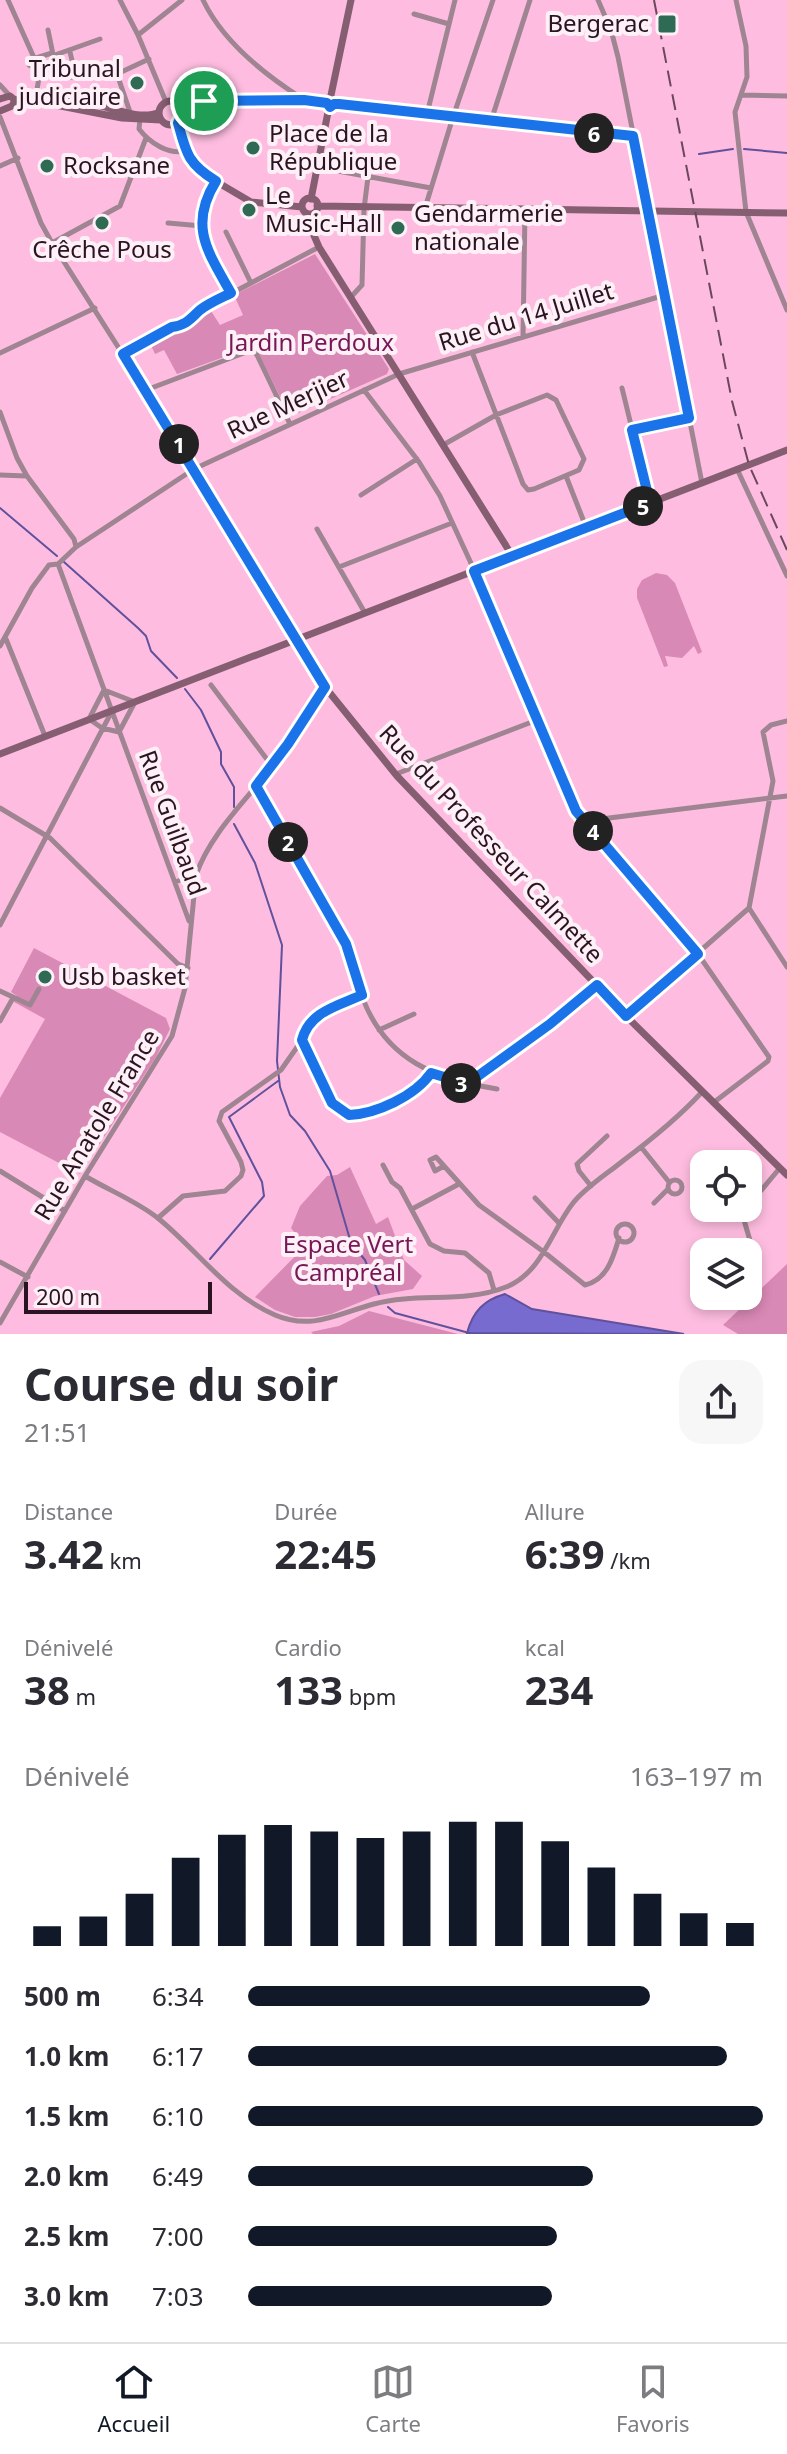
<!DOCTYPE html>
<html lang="fr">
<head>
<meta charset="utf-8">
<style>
  :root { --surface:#fff; --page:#f7f7f7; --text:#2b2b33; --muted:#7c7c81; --line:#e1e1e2; --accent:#111827 }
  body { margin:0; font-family:"Noto Sans",sans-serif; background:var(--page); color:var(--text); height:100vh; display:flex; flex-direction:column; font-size:30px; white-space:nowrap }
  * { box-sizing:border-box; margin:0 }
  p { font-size:26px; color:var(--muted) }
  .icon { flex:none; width:44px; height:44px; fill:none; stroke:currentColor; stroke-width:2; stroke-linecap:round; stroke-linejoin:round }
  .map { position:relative; height:1334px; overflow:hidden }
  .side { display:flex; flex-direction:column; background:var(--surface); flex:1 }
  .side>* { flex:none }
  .fabs { position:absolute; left:690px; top:1150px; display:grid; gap:16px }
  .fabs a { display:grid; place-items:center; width:72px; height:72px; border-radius:16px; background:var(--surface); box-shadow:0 4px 12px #0003; font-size:40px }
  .scale { position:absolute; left:24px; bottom:20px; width:188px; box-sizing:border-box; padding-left:8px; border:4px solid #2b1421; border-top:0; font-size:22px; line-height:28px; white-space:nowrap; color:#2b1421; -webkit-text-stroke:6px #fef0f7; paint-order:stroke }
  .pin { position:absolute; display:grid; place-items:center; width:68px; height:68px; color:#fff; margin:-34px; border:4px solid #fff; border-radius:50%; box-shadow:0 2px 8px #0007 }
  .km { position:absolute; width:40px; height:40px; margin:-20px; border-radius:50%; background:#222; color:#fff; font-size:22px; line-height:40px; text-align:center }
  .round { display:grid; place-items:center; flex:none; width:84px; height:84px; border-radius:24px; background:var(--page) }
  .summary { display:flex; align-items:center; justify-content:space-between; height:136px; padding:0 24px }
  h1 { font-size:44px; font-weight:700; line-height:60px }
  .stats { display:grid; grid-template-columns:repeat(3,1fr); gap:12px; height:136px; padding:8px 24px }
  .stats div { display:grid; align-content:center }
  .stats b { font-size:40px; font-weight:700 }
  .stats small { font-size:22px; font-weight:400 }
  .stats p { font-size:22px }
  .chart { height:224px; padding:16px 24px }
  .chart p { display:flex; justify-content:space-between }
  .chart svg { width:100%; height:144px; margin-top:8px; stroke:var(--accent); stroke-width:6 }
  ul { padding:0 24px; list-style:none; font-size:26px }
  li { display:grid; grid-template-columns:128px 96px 1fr; align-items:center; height:60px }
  li i { height:20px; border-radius:10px; background:var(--accent) }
  .dock { display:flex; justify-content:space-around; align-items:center; height:112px; border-top:2px solid var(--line); background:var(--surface); font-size:22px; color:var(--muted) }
  .dock a { display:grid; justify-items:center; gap:4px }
  .dock .selected { color:var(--accent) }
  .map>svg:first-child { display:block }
  .green { fill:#d989b5 }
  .water { fill:#776bd0; stroke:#60519c; stroke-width:2 }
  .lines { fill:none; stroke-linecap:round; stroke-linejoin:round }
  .stream { stroke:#60519c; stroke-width:2 }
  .minor { stroke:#9f8492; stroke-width:5 }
  .secondary { stroke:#855e72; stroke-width:7 }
  .rail { stroke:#6b475b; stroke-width:2; stroke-dasharray:16 8; stroke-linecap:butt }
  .route-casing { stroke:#fff; stroke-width:16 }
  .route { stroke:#1a73e8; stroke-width:10 }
  .poi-dot { fill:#2f6a54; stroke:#fef0f7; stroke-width:3 }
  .labels { text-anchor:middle; stroke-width:8; stroke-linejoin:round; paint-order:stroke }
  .poi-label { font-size:24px; fill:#2b1421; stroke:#fef0f7; text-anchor:start }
  .street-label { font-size:24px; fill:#2b1421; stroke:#fef0f7 }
  .park-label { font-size:24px; fill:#771755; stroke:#fef0f7 }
</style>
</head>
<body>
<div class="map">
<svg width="787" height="1334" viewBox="0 0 787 1334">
  <rect width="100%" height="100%" fill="#febde0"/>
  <path class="green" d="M315,254L389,369L387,374L294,415L287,411L257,350L252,347L177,374L164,350L155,354L150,343L211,311L220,325L243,315L234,295Z
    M656,573L667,575L675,583L702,652L698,654L694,646L682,658L665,656L668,666L664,667L637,598V589L642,580Z
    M34,948L166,1018L170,1029L156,1057L80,1174L0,1132V1098L45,1019L14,1002L17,996L11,992Z
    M350,1167L376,1224L388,1217L404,1260L422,1276L413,1289L375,1296L331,1314L315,1317H295L275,1310L255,1297L305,1246L291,1228L300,1206L327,1176L337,1175Z
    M787,1264V1334H738L723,1325Z
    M369,1311L458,1334H313L311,1332L339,1326Z"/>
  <path class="water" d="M505,1294L532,1309L684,1334L467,1333C473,1311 484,1300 505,1294Z"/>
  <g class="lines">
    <path class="stream" d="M744,149L787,153
      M699,154L733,149
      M0,508L57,556
      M64,562L138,628L146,636L151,651L177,678
      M185,689L201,710L221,752V764L234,787V807
      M234,824L255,863L282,945L277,1061L280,1087L290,1115L305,1131L330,1171L351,1243L365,1260L379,1294
      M210,1259L264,1196L262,1182L229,1117L278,1081
      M388,1307L395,1313L473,1334"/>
    <path class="minor" d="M8,0L40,71L36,96
      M120,0L138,35L166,102
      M203,0C223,42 265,75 303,99
      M598,0L611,30L618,57L702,483
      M736,0L746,46L747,77L735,112L746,212L787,310
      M414,14L449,24
      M48,30L57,74
      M138,35L182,0
      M70,52L76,77
      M55,55L100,39
      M36,58L52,53
      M29,65L40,71L57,74L58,78L117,74L149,59
      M117,74L130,112
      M0,85L10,96
      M742,95L787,96
      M334,104L633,136
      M182,107L198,101L304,100L327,103
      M427,114L455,0
      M0,117L41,223L52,243L169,427L295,640
      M140,119L139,129C150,143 168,155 186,151
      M491,121L530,0
      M0,166L18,158
      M316,167L431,188
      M216,181C188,227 208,252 231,293
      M425,208L453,117L493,0
      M168,223L202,226
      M226,232L251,283
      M52,243L120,206L146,138
      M351,297L362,285L364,209L368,177
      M523,337L525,210
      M0,353L95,308
      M123,354L172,327C183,326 193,321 198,311L319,247
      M622,388L650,503
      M146,390L252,350L257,355L290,424
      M364,390L419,462L440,496L470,561L576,811L698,954L769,1057L768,1061L713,1103
      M0,412L17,458L27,476L74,539L76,547
      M632,430L689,418
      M443,445L496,415L547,395L556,400L584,459L579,470L534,489L528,490L523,484L472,352
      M737,469L787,576
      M0,475L26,476
      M566,476L586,527
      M361,495L417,459
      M317,529L365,613
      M58,564L189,921
      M339,567L452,523
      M6,639L45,736
      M0,646L32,588L49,565L58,564L76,547L194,469L399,374L665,295
      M211,685L272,766
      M104,690L135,702L119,732L102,728L89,719Z
      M396,774L537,720
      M256,786C286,837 317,888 344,941C353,958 356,980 363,999C387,1061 436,1079 497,1089
      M0,808L50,838L178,964L188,968
      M585,821L787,796
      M175,882L196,875
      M749,908L787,967
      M0,925L112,711
      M0,991L30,1005L39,989
      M626,1016L749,908L773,781L763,732L771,725L787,721
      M0,1021L13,998
      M379,1030L414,1014
      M302,1041L332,1103L349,1115C376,1114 415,1096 431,1073
      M468,1084L480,1077L597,986
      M641,1147L669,1182
      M383,1165L392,1182L400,1188L430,1244L444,1251L465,1253L489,1273L494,1290
      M444,1166L435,1171L430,1160L436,1157L479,1205L544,1252L585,1285C607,1280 613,1258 619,1238
      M0,1171L65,1211
      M85,1176C108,1190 137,1201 159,1219C197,1250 228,1295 275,1315C312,1331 339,1313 374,1304C418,1292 463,1304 506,1287C542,1273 551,1231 573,1203C587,1186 607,1174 624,1160C652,1139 678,1118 702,1092
      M668 1187a7 7 0 1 1 14 0a7 7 0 1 1-14 0Z
      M591,1186L579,1171L577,1164L607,1136
      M535,1198L559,1223
      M654,1203L668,1189
      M748,1206L779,1169
      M412,1209L459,1184
      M158,1218L183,1196L225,1191L241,1176L243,1170L241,1162L219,1121L222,1112L281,1070L302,1040L305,1028L313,1017L362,995
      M616 1233a9 9 0 1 1 18 0a9 9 0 1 1-18 0Z
      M744,1252L751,1244L744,1220L747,1208
      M0,1262L28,1277
      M0,1323L85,1176L172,1036L185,988L196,875C211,832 247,800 274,764C292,739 308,713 325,687"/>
    <path class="secondary" d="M0,99L10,96L15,100C38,96 62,99 85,102C106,105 140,122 159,112
      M329,100L334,102L331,107L327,104Z
      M330,100L351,0
      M159 113a12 12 0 1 1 24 0a12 12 0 1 1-24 0Z
      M25,102H40L122,118L161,120
      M0,111L12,106L15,100
      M178,123L190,160L200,172L251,202L302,207
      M302 206a8 8 0 1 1 16 0a8 8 0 1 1-16 0Z
      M311,199L329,107
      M317,206L787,213
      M308,214L312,231L319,247L513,557
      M296,641L325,687L397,776L626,1016L787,1175
      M0,754L787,450"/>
    <path class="rail" d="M654,0L732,401L749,465L787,550"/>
  </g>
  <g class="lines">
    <g class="route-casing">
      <path id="route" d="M304,100L327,103L330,107L334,104H339L633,136L689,418L632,430L650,503L474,571L576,811L698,954L626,1016L597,985L550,1024L467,1084L431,1073C415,1096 376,1114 349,1115L332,1103L302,1040C309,1012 337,1006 362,995L346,944L256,786L288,744L325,687L123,354L172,327C187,325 191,318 200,310C209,303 221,298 231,293C208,252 188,226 216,181C188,164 186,153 178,123L183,114L182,107L198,101Z"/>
    </g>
    <use href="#route" class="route"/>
  </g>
  <g class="poi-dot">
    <rect x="657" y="14" width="20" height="20" rx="4"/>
    <circle cx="137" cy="83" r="8"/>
    <circle cx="253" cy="148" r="8"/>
    <circle cx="47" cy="166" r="8"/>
    <circle cx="249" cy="210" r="8"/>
    <circle cx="102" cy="223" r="8"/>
    <circle cx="398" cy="228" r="8"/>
    <circle cx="45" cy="977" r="8"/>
  </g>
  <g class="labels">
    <g class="poi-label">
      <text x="649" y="32" text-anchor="end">Bergerac</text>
      <text x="121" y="77" text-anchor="end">Tribunal<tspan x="121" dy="28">judiciaire</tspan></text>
      <text x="269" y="142">Place de la<tspan x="269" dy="28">République</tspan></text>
      <text x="63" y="174">Rocksane</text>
      <text x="265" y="204">Le<tspan x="265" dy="28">Music-Hall</tspan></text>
      <text x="414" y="222">Gendarmerie<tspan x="414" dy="28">nationale</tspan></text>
      <text x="102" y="258" text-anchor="middle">Crêche Pous</text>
      <text x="61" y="985">Usb basket</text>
    </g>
    <g class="street-label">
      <text transform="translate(526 317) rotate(-17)" y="8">Rue du 14 Juillet</text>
      <text transform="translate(288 405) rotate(-25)" y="8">Rue Merjier</text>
      <text transform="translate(172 823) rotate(70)" y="8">Rue Guilbaud</text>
      <text transform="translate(491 844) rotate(47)" y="8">Rue du Professeur Calmette</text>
      <text transform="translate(97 1125) rotate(-59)" y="8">Rue Anatole France</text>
    </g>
    <g class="park-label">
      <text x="311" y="351">Jardin Perdoux</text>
      <text x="348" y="1253">Espace Vert<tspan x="348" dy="28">Campréal</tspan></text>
    </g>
  </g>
</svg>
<div class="fabs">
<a><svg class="icon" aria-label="locate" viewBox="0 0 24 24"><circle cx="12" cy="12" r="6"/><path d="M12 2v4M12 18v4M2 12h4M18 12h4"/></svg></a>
<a><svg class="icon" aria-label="layers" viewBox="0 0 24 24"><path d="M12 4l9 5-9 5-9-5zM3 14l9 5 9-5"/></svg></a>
</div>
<div class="scale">200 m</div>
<div class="pin" style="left:204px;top:101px;background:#1e9e55"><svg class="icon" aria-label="arrive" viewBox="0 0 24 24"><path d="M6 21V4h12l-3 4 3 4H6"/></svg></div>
<b class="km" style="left:179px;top:444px">1</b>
<b class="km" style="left:288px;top:842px">2</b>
<b class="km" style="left:461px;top:1083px">3</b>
<b class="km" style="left:593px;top:831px">4</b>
<b class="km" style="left:643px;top:506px">5</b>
<b class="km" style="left:594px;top:133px">6</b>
</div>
<section class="side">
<div class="summary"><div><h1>Course du soir</h1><p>21:51</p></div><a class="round"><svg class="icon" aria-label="share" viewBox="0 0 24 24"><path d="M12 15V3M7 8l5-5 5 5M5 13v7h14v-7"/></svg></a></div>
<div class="stats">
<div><p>Distance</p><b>3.42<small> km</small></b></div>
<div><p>Durée</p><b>22:45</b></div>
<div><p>Allure</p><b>6:39<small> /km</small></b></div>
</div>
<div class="stats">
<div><p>Dénivelé</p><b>38<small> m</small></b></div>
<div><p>Cardio</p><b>133<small> bpm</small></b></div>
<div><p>kcal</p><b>234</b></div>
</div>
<div class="chart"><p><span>Dénivelé</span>163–197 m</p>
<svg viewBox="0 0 160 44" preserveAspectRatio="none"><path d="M5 44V38M15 44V35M25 44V28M35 44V17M45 44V10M55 44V7M65 44V9M75 44V11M85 44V9M95 44V6M105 44V6M115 44V12M125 44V20M135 44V28M145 44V34M155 44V37"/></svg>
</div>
<ul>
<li><b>500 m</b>6:34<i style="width:78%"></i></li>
<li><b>1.0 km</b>6:17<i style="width:93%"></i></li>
<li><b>1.5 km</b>6:10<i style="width:100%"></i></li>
<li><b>2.0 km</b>6:49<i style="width:67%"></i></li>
<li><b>2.5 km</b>7:00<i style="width:60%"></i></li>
<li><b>3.0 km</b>7:03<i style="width:59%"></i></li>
</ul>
</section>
<nav class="dock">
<a class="selected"><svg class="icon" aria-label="home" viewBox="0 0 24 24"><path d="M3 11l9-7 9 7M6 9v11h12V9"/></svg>Accueil</a>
<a><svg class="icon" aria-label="map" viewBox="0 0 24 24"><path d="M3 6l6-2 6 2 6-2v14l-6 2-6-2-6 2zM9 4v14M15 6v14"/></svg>Carte</a>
<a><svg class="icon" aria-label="saved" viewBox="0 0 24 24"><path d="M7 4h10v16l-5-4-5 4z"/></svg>Favoris</a>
</nav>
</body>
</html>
